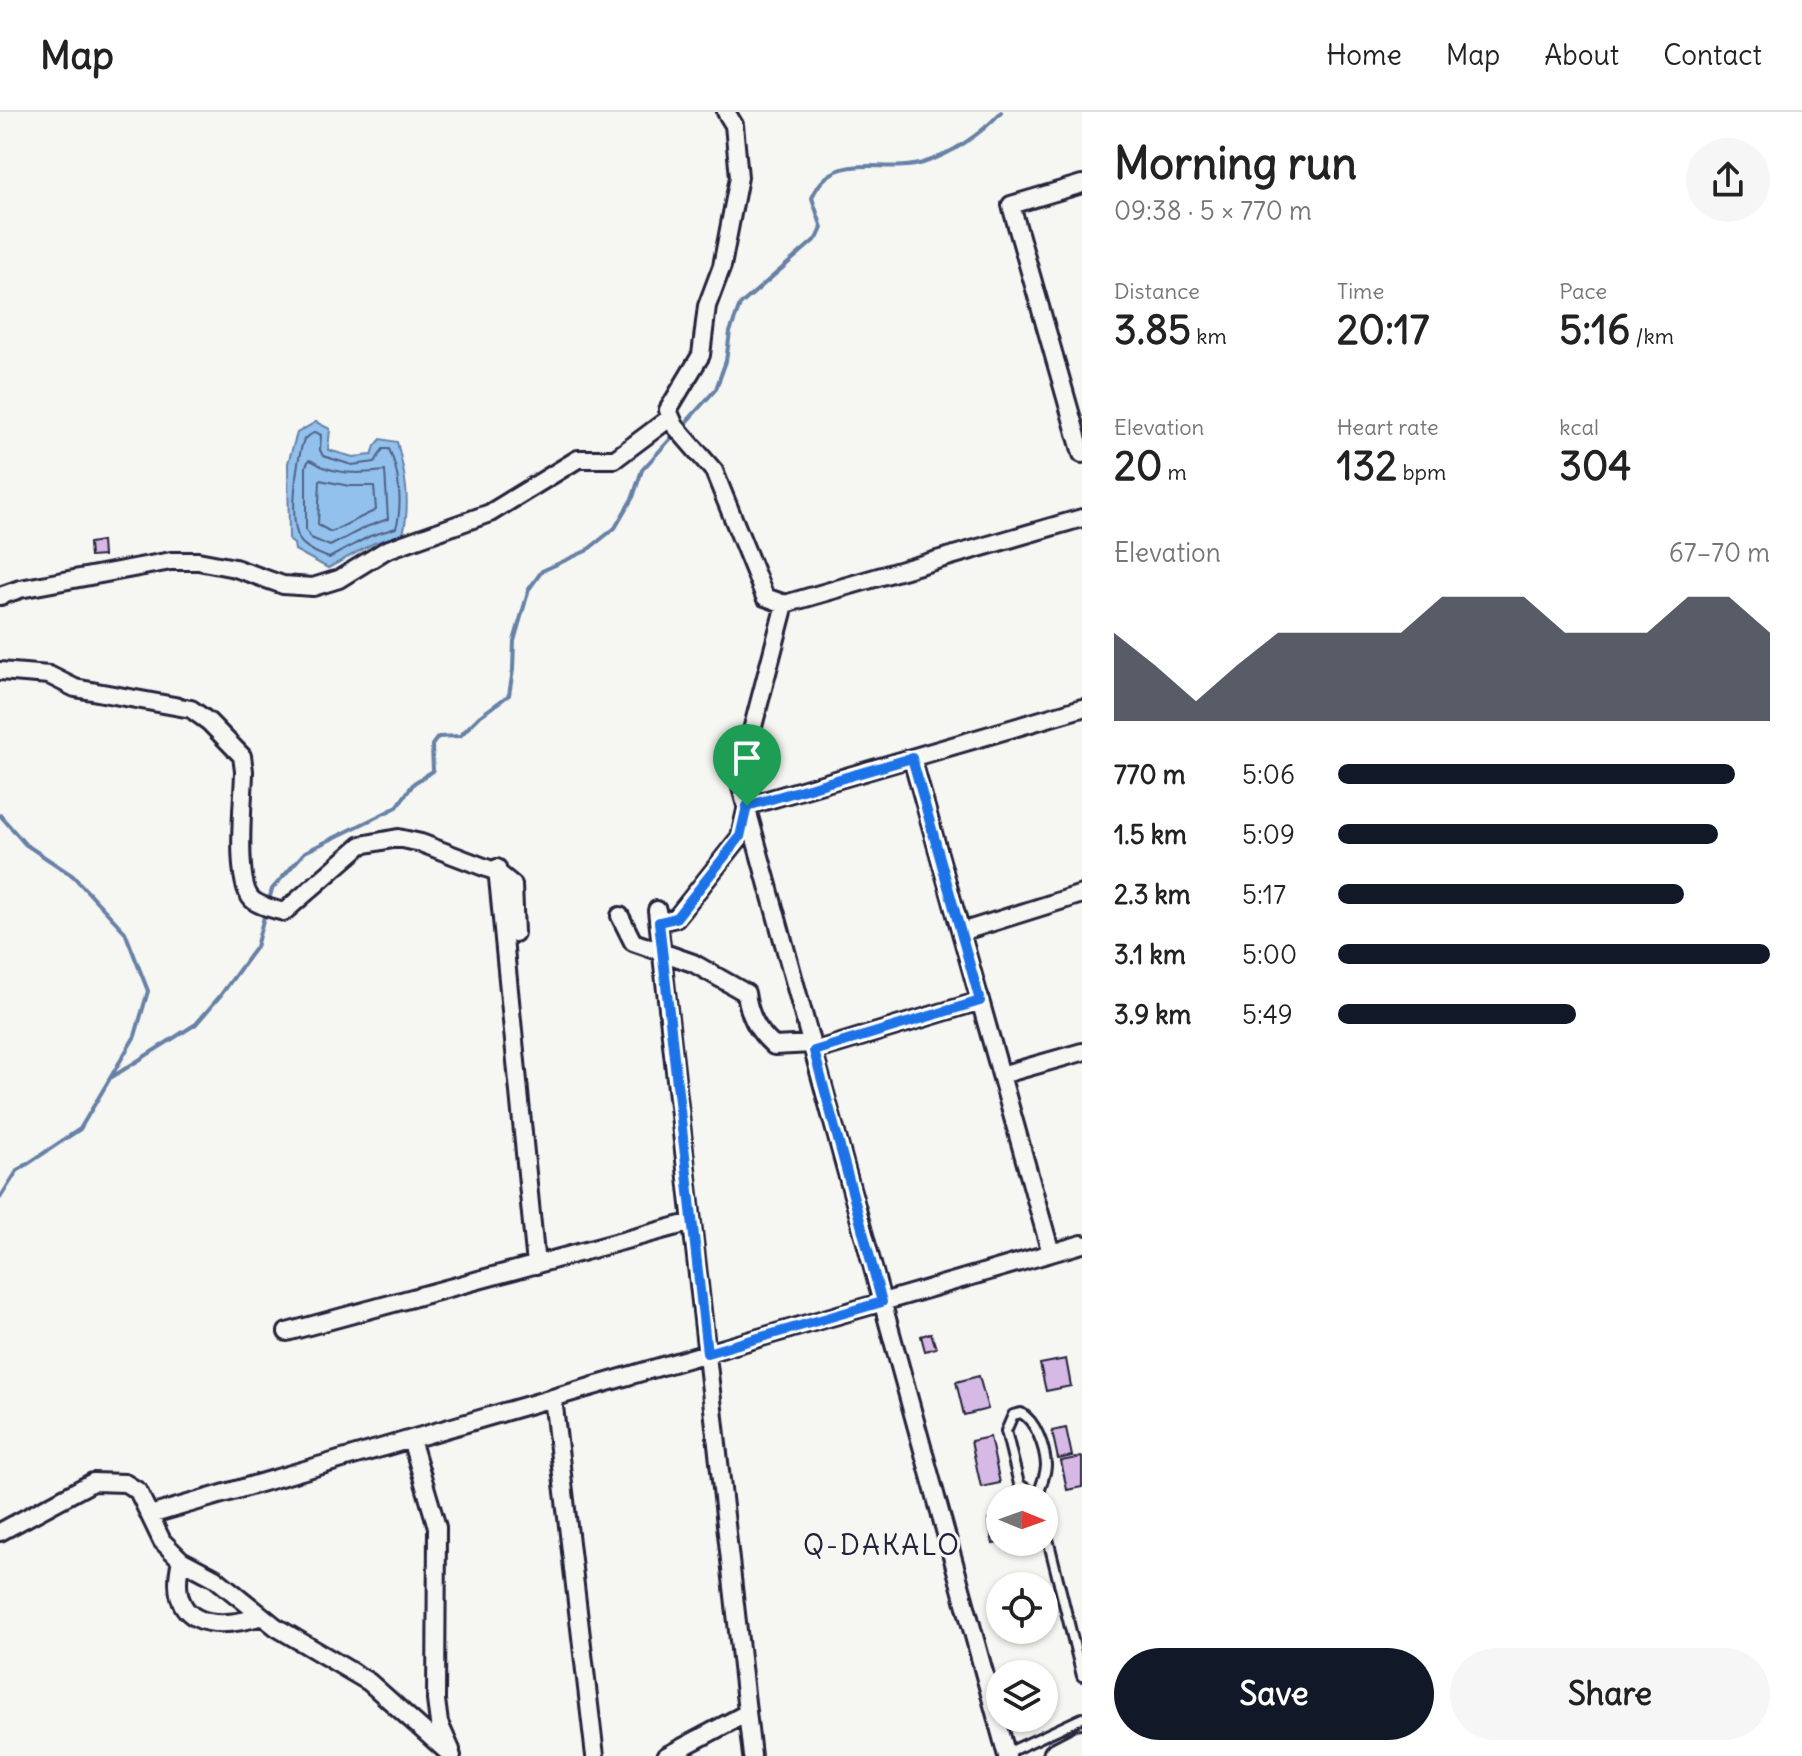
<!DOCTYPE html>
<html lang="en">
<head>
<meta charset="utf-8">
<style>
  :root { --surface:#fff; --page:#f6f6f6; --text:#222; --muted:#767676; --line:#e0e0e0; --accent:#111827 }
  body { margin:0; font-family:Delius,sans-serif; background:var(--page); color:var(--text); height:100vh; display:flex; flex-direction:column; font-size:30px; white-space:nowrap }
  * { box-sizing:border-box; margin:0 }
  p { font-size:26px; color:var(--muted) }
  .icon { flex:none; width:44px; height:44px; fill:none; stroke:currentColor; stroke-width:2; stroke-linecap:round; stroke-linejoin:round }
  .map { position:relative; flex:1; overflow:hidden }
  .sheet { display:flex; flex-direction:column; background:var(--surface); width:720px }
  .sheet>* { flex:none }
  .needle { width:52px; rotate:91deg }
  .fabs { position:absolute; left:986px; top:1372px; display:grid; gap:16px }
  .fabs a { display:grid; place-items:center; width:72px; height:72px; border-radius:50%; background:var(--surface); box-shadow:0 2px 6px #0004; font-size:40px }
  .pin { position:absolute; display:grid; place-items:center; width:68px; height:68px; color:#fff; margin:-82px -34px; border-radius:50% 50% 50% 0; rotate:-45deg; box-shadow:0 0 8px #0007 }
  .pin .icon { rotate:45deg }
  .round { display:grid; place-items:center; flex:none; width:84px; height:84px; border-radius:42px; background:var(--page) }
  .headline { display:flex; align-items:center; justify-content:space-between; height:136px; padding:0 32px }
  h1 { font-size:44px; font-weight:800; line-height:60px }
  .figures { display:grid; grid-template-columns:repeat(3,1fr); gap:12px; height:136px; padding:8px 32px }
  .figures div { display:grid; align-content:center }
  .figures b { font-size:40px; font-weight:800 }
  .figures small { font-size:22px; font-weight:400 }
  .figures p { font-size:22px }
  .chart { height:224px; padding:16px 32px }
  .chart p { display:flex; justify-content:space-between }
  .chart svg { width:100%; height:144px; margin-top:8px; fill:var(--accent); opacity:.7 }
  .button { display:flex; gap:16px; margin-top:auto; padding:16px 32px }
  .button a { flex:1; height:92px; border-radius:48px; background:var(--accent); color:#fff; font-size:32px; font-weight:800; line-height:92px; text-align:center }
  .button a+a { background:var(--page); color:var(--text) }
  ul { padding:0 32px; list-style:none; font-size:26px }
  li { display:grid; grid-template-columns:128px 96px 1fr; align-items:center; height:60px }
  li i { height:20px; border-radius:10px; background:var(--accent) }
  header { display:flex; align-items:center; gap:48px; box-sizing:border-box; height:112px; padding:0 40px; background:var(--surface); border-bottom:2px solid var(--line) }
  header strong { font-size:38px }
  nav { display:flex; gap:44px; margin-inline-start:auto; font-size:28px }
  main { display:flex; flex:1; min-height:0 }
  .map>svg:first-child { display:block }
  .water { fill:#93c1ed; stroke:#6681a6; stroke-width:2 }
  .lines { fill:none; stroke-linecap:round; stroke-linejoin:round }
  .shore { stroke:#4f6282; stroke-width:2 }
  .stream { stroke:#6681a6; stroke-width:4 }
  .building { fill:#d7b9e6; stroke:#22223b; stroke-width:2 }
  .service-casing { stroke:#22223b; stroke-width:14 }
  .minor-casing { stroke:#22223b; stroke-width:22 }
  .trunk-casing { stroke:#22223b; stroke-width:32 }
  .service { stroke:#f6f6f2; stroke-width:8 }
  .minor { stroke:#f6f6f2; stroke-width:16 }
  .trunk { stroke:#f6f6f2; stroke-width:26 }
  .route-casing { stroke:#fff; stroke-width:16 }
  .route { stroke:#1a73e8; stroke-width:10 }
  .labels { text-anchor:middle; stroke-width:6; stroke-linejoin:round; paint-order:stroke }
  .quarter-label { font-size:28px; letter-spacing:2px; fill:#22223b; stroke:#f6f6f2 }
</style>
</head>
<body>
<header>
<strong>Map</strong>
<nav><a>Home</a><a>Map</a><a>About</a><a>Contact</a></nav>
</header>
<main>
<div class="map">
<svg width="1082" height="1644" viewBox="0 0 1082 1644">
  <rect width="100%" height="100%" fill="#f6f6f2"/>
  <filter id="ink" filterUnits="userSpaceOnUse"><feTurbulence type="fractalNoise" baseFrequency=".0125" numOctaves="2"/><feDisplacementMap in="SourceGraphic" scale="16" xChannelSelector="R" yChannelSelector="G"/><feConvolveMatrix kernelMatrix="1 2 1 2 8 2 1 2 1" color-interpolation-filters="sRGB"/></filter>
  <g filter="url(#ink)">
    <path class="water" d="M316,310L330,317L328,338L353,345L372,343L375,334L381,327L397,330C405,361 411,391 403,422L374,431L328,456L295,438L294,432L289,428L288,351L297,321Z"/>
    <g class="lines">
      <path class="shore" d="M315,320L321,323L320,338L323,344L352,353L375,350L383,337H389C399,358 403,393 396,416L370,424L329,446C321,443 308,437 302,431C287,414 297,347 304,327Z
        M309,348C315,349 319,354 326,356C347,363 364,361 385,359L388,407L366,415L330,434L311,426L306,418V354Z
        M320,368L349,374H374L376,398L331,420L318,413Z"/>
      <path class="stream" d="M681,316L716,277L726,249L730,220L740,193L818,125L822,116L812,86C832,36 884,63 923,51C952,42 981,22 1001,0
        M0,703L25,732L73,764L125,820L148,879L135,924L80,1017L17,1059L0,1086
        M268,792L272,777L305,740L397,695L414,671L433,659L432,633L438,625L460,624L480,604L509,583L513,558L514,529L529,477L542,459L586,439L615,416L633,385L642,358L675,322
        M112,965L196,912L220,884L256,835L265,801"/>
    </g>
    <path class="building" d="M102,429L103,444L90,445L89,431Z
      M931,1221L936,1236L925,1239L921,1224Z
      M1066,1247L1071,1274L1046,1279L1040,1252Z
      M979,1264L988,1297L964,1303L956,1270Z
      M1066,1316L1072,1344L1058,1347L1052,1319Z
      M990,1325L1000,1371L981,1375L971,1329Z
      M1082,1345V1375L1067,1378L1061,1349Z
      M1000,1404V1430H1003L993,1432L988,1407Z"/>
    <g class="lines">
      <g class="service-casing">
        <path id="service" d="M1038,1385L1019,1372L1006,1319L1013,1303L1021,1301C1036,1309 1045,1336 1046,1353C1046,1364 1039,1376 1038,1386
          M1044,1411L1082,1564
          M1007,1641L1082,1606"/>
      </g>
      <g class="minor-casing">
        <path id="minor" d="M726,0L734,13L739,65L722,154L707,194L701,243L668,298L675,314L714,359L765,485L785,492L1082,406
          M1082,72L1011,93L1082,342
          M0,484L20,477L171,449H198L235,456L283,473L313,475L339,467L386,438L490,401L578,347H615L671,305
          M785,492L739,668L1007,1644
          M0,559L49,563L75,576L191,597L209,610L242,644L244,659C244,685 233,775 254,789C262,795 274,797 284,800L361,733L398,726L421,731L497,760L513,773L515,821
          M912,646L1051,1141
          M497,756L536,1153
          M657,798L752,1644
          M620,804L633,830L693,851L746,881C749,903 757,919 774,934L812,932
          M659,810L676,806L740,725L747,694L1082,596
          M961,820L1082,782
          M814,939L980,889
          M1001,963L1082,940
          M287,1220L692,1110
          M553,1286L595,1644
          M411,1327L437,1415L436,1588L439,1611L451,1638
          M150,1403L1082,1132
          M0,1420L93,1370L125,1371L138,1379L162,1429L181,1448L215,1466L276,1515L369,1570L452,1644
          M181,1448C166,1512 211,1520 262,1504
          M666,1644L747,1601"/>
      </g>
      <g class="trunk-casing">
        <path id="trunk" d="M1057,1644L1082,1631"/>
      </g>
      <use href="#service" class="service"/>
      <use href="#minor" class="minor"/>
      <use href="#trunk" class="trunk"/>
    </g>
  </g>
  <g class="lines" filter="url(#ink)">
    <g class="route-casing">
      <path id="route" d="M912,646L980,889L814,939L882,1190L707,1241L659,810L676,806L740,725L747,694Z"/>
    </g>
    <use href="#route" class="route"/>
  </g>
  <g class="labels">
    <g class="quarter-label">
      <text x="882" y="1443">Q-DAKALO</text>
    </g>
  </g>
</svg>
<div class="fabs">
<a><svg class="needle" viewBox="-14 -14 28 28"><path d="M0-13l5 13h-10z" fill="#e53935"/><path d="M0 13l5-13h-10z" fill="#767676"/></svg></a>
<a><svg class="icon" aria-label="locate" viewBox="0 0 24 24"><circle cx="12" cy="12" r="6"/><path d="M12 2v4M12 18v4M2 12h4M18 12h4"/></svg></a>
<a><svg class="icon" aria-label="layers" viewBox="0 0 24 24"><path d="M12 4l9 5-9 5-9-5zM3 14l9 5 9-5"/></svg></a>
</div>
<div class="pin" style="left:747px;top:694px;background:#1e9e55"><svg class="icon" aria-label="arrive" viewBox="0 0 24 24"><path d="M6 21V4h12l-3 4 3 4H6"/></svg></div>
</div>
<section class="sheet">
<div class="headline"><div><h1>Morning run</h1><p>09:38 · 5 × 770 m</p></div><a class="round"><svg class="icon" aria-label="share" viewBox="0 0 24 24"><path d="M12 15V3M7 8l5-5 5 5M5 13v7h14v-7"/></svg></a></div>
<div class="figures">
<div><p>Distance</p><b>3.85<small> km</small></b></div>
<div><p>Time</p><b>20:17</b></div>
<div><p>Pace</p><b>5:16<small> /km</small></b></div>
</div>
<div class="figures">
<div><p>Elevation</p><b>20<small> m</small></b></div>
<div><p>Heart rate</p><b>132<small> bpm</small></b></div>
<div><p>kcal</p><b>304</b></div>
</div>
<div class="chart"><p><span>Elevation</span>67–70 m</p>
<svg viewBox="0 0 160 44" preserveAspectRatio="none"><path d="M0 44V17L10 27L20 38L30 27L40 17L50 17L60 17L70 17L80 6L90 6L100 6L110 17L120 17L130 17L140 6L150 6L160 17V44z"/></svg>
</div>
<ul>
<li><b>770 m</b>5:06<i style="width:92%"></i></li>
<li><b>1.5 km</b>5:09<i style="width:88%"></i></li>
<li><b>2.3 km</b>5:17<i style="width:80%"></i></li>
<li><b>3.1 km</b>5:00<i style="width:100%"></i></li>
<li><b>3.9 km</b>5:49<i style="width:55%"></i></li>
</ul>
<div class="button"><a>Save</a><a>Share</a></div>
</section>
</main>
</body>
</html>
